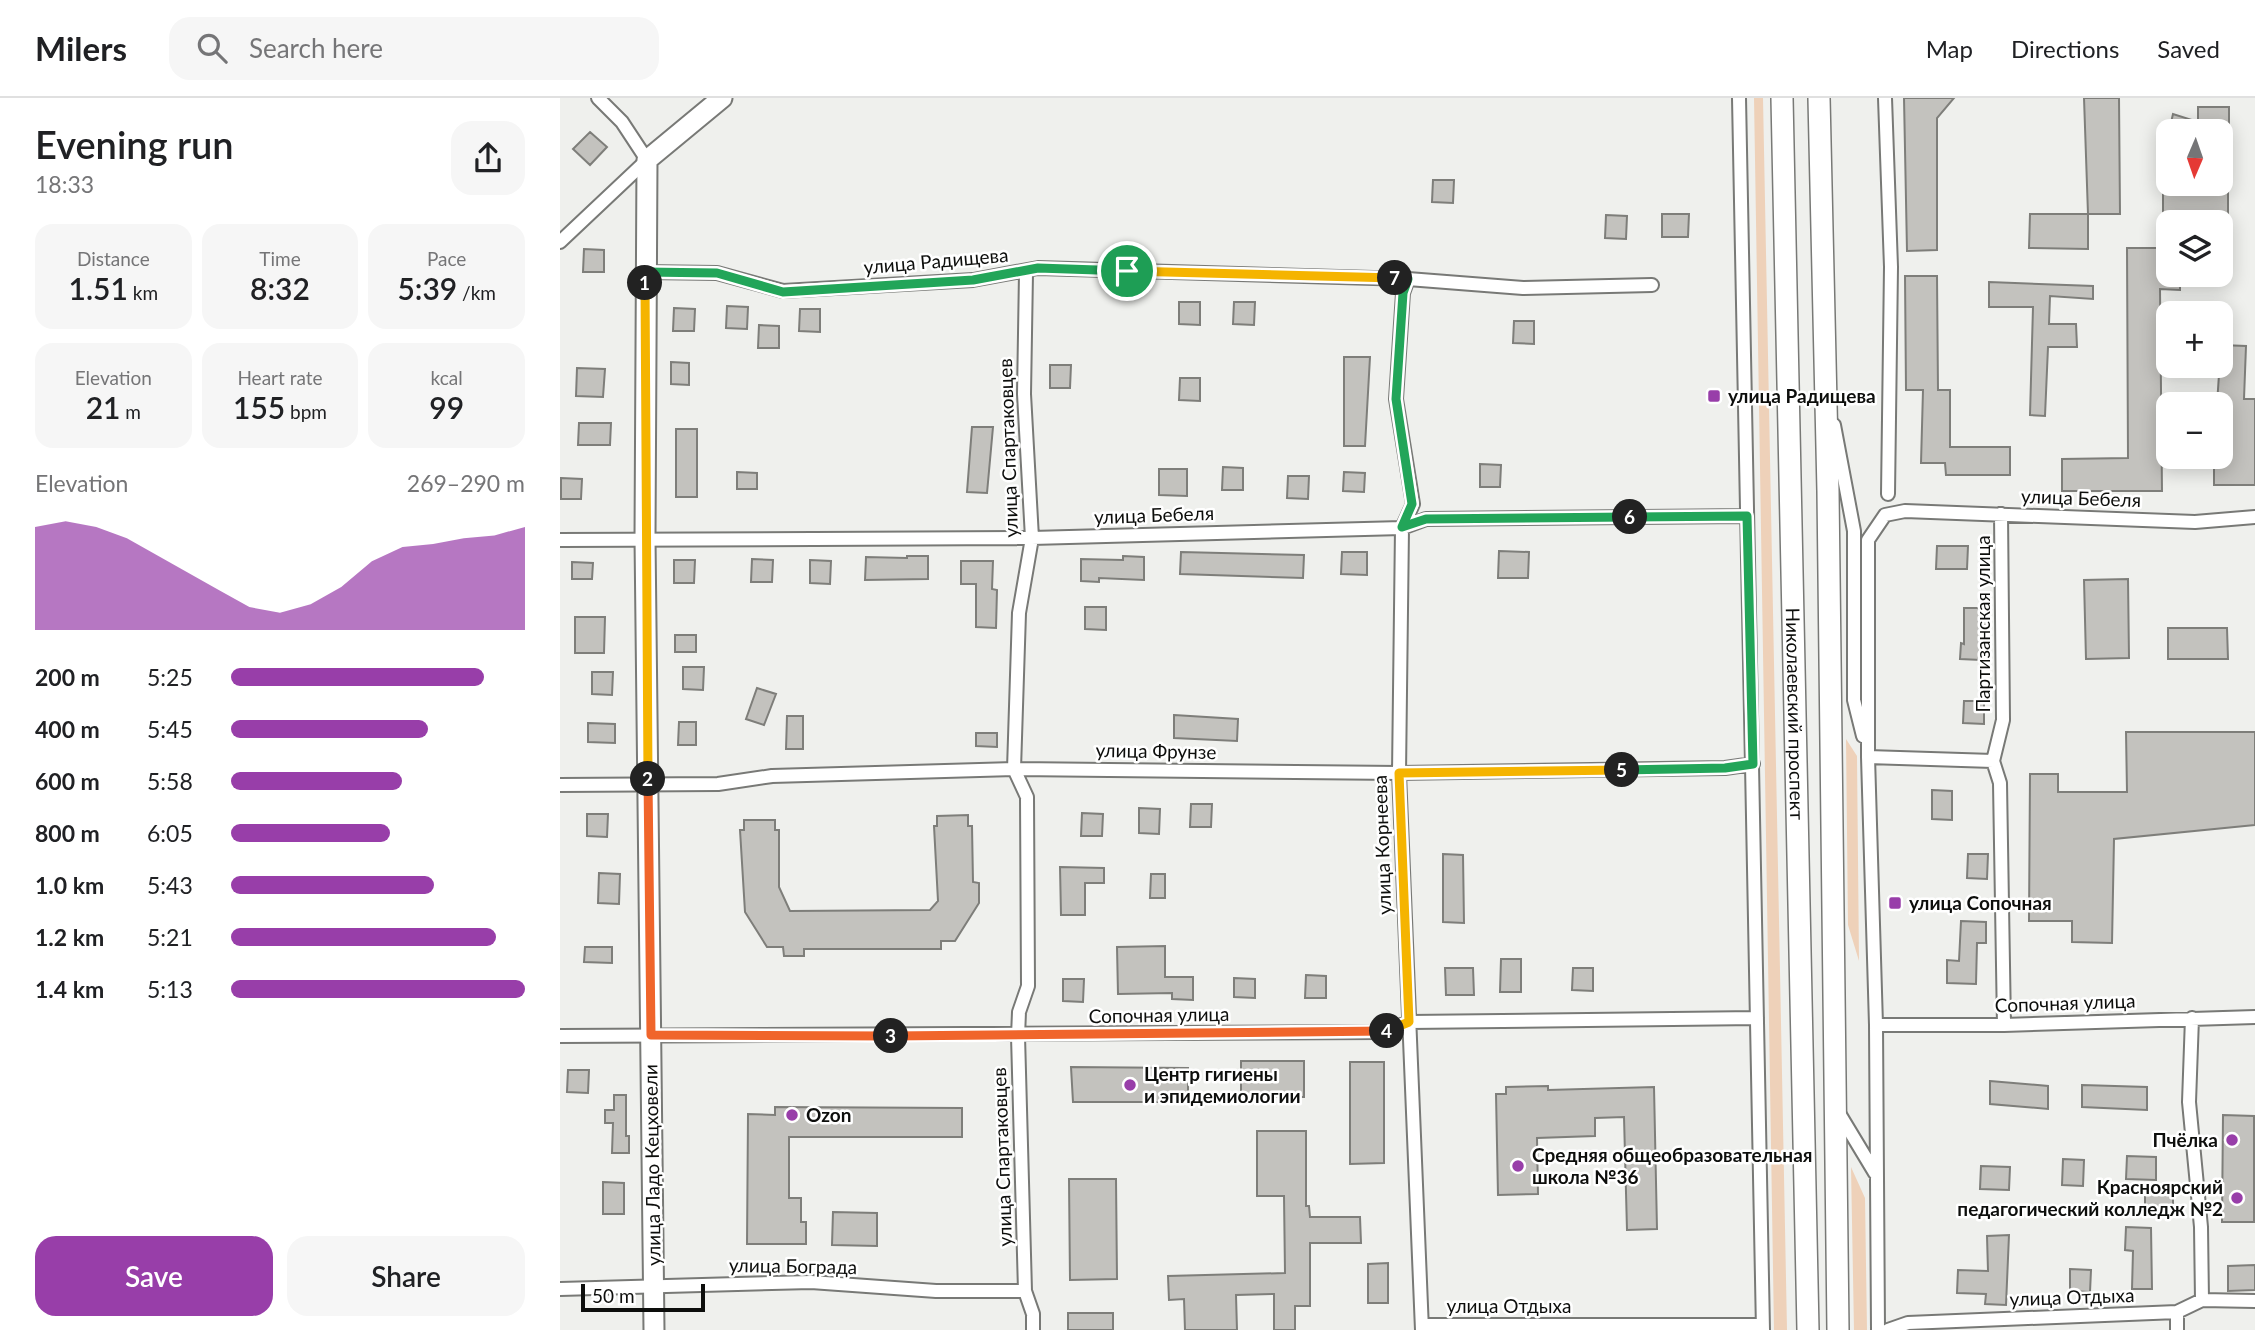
<!DOCTYPE html>
<html lang="en">
<head>
<meta charset="utf-8">
<style>
  :root { --surface:#fff; --page:#f6f6f6; --text:#202124; --muted:#757577; --line:#e0e0e0; --accent:#983ea9 }
  body { margin:0; font-family:Lato,sans-serif; background:var(--page); color:var(--text); height:100vh; display:flex; flex-direction:column; font-size:26px; white-space:nowrap }
  * { box-sizing:border-box; margin:0 }
  p { font-size:23px; color:var(--muted) }
  .icon { flex:none; width:38px; height:38px; fill:none; stroke:currentColor; stroke-width:2; stroke-linecap:round; stroke-linejoin:round }
  .map { position:relative; flex:1; overflow:hidden }
  .drawer { display:flex; flex-direction:column; background:var(--surface); width:560px }
  .drawer>* { flex:none }
  .needle { width:46px; rotate:182deg }
  .controls { position:absolute; left:1596px; top:21px; display:grid; gap:14px }
  .controls a { display:grid; place-items:center; width:77px; height:77px; border-radius:14px; background:var(--surface); box-shadow:0 4px 18px #0003; font-size:35px }
  .scale { position:absolute; left:21px; bottom:18px; width:124px; box-sizing:border-box; padding-left:7px; border:4px solid #0d0e0c; border-top:0; font-size:19px; line-height:24px; white-space:nowrap; color:#0d0e0c; -webkit-text-stroke:5px #fff; paint-order:stroke }
  .pin { position:absolute; display:grid; place-items:center; width:60px; height:60px; color:#fff; margin:-30px; border:4px solid #fff; border-radius:50%; box-shadow:0 2px 7px #0007 }
  .km { position:absolute; width:35px; height:35px; margin:-18px; border-radius:50%; background:#222; color:#fff; font-size:19px; line-height:35px; text-align:center }
  .round { display:grid; place-items:center; flex:none; width:74px; height:74px; border-radius:21px; background:var(--page) }
  .summary { display:flex; align-items:center; justify-content:space-between; height:119px; padding:0 35px }
  h1 { font-size:38px; font-weight:600; line-height:52px }
  .stats { display:grid; grid-template-columns:repeat(3,1fr); gap:10px; height:119px; padding:7px 35px }
  .stats div { display:grid; align-content:center; border-radius:18px; background:var(--page); text-align:center }
  .stats b { font-size:30px; font-weight:600 }
  .stats small { font-size:19px; font-weight:400 }
  .stats p { font-size:19px }
  .chart { height:196px; padding:14px 35px }
  .chart p { display:flex; justify-content:space-between }
  .chart svg { width:100%; height:126px; margin-top:7px; fill:var(--accent); opacity:.7 }
  .action { display:flex; gap:14px; margin-top:auto; padding:14px 35px }
  .action a { flex:1; height:80px; border-radius:21px; background:var(--accent); color:#fff; font-size:28px; font-weight:600; line-height:80px; text-align:center }
  .action a+a { background:var(--page); color:var(--text) }
  ul { padding:0 35px; list-style:none; font-size:23px }
  li { display:grid; grid-template-columns:112px 84px 1fr; align-items:center; height:52px }
  li i { height:18px; border-radius:9px; background:var(--accent) }
  header { display:flex; align-items:center; gap:42px; box-sizing:border-box; height:98px; padding:0 35px; background:var(--surface); border-bottom:2px solid var(--line) }
  header strong { font-size:33px }
  nav { display:flex; gap:38px; margin-inline-start:auto; font-size:24px }
  .search { width:490px; height:63px; background:var(--page); display:flex; align-items:center; gap:18px; box-sizing:border-box; padding:0 24px; border-radius:21px; color:var(--muted); font-size:26px }
  main { display:flex; flex:1; min-height:0 }
  .map>svg:first-child { display:block }
  .green { fill:#eed1b9 }
  .building { fill:#c3c2be; stroke:#7e7e7a; stroke-width:2 }
  .lines { fill:none; stroke-linecap:round; stroke-linejoin:round }
  .street-casing { stroke:#787976; stroke-width:16 }
  .secondary-casing { stroke:#787976; stroke-width:23 }
  .primary-casing { stroke:#787976; stroke-width:24 }
  .street { stroke:#fff; stroke-width:12 }
  .secondary { stroke:#fff; stroke-width:19 }
  .primary { stroke:#fff; stroke-width:21 }
  .split-1-casing { stroke:#fff; stroke-width:14 }
  .split-2-casing { stroke:#fff; stroke-width:14 }
  .split-3-casing { stroke:#fff; stroke-width:14 }
  .split-4-casing { stroke:#fff; stroke-width:14 }
  .split-5-casing { stroke:#fff; stroke-width:14 }
  .split-6-casing { stroke:#fff; stroke-width:14 }
  .split-7-casing { stroke:#fff; stroke-width:14 }
  .split-8-casing { stroke:#fff; stroke-width:14 }
  .split-1 { stroke:#22a559; stroke-width:9 }
  .split-2 { stroke:#f5b400; stroke-width:9 }
  .split-3 { stroke:#f0652b; stroke-width:9 }
  .split-4 { stroke:#f0652b; stroke-width:9 }
  .split-5 { stroke:#f5b400; stroke-width:9 }
  .split-6 { stroke:#22a559; stroke-width:9 }
  .split-7 { stroke:#22a559; stroke-width:9 }
  .split-8 { stroke:#f5b400; stroke-width:9 }
  .poi-dot { fill:#983ea9; stroke:#fff; stroke-width:2.5 }
  .labels { text-anchor:middle; stroke-width:5; stroke-linejoin:round; paint-order:stroke }
  .street-label { font-size:19px; fill:#0d0e0c; stroke:#fff }
  .poi-label { font-size:19px; font-weight:bold; fill:#0d0e0c; stroke:#fff; text-anchor:start }
</style>
</head>
<body>
<header>
<strong>Milers</strong>
<div class="search"><svg class="icon" aria-label="search" viewBox="0 0 24 24"><circle cx="10" cy="10" r="6"/><path d="M15 15l6 6"/></svg>Search here</div>
<nav><a>Map</a><a>Directions</a><a>Saved</a></nav>
</header>
<main>
<section class="drawer">
<div class="summary"><div><h1>Evening run</h1><p>18:33</p></div><a class="round"><svg class="icon" aria-label="share" viewBox="0 0 24 24"><path d="M12 15V3M7 8l5-5 5 5M5 13v7h14v-7"/></svg></a></div>
<div class="stats">
<div><p>Distance</p><b>1.51<small> km</small></b></div>
<div><p>Time</p><b>8:32</b></div>
<div><p>Pace</p><b>5:39<small> /km</small></b></div>
</div>
<div class="stats">
<div><p>Elevation</p><b>21<small> m</small></b></div>
<div><p>Heart rate</p><b>155<small> bpm</small></b></div>
<div><p>kcal</p><b>99</b></div>
</div>
<div class="chart"><p><span>Elevation</span>269–290 m</p>
<svg viewBox="0 0 160 44" preserveAspectRatio="none"><path d="M0 44V8L10 6L20 8L30 12L40 18L50 24L60 30L70 36L80 38L90 35L100 29L110 20L120 15L130 14L140 12L150 11L160 8V44z"/></svg>
</div>
<ul>
<li><b>200 m</b>5:25<i style="width:86%"></i></li>
<li><b>400 m</b>5:45<i style="width:67%"></i></li>
<li><b>600 m</b>5:58<i style="width:58%"></i></li>
<li><b>800 m</b>6:05<i style="width:54%"></i></li>
<li><b>1.0 km</b>5:43<i style="width:69%"></i></li>
<li><b>1.2 km</b>5:21<i style="width:90%"></i></li>
<li><b>1.4 km</b>5:13<i style="width:100%"></i></li>
</ul>
<div class="action"><a>Save</a><a>Share</a></div>
</section>
<div class="map">
<svg width="1695" height="1232" viewBox="0 0 1695 1232">
  <rect width="100%" height="100%" fill="#eff0ed"/>
  <path class="green" d="M1194,0H1203L1227,1232H1214Z
    M1286,641L1297,658L1299,863L1288,827Z
    M1291,1069L1305,1100L1307,1232H1294Z"/>
  <path class="building" d="M1344,0H1394L1377,20V152L1347,153Z
    M1524,0H1559L1560,116H1528Z
    M1638,9H1669V33H1609L1613,16L1638,24Z
    M30,34L47,49L30,67L13,51Z
    M873,82H894L893,105L872,104Z
    M1603,86H1668V124H1603Z
    M1102,116H1129L1128,139H1102Z
    M1470,116H1528V151L1469,150Z
    M1046,117L1067,118L1066,141L1045,140Z
    M1567,150H1608V177H1620V192L1600,191L1602,393H1502V361L1568,360Z
    M24,151L44,152V174H23Z
    M1345,178H1377L1378,292H1390V349H1450V377H1386L1385,365H1361L1363,292H1346Z
    M1429,184L1533,188V201L1490,198L1489,226H1516L1517,249H1488L1485,318L1470,317L1473,209H1429Z
    M619,204H640V227L619,226Z
    M674,204H695L694,227L673,226Z
    M167,208L188,209L187,231L166,230Z
    M114,210L135,211L134,233H113Z
    M240,211H260V234L239,233Z
    M954,223H974V246L953,245Z
    M199,227L219,228V250H198Z
    M1661,247L1686,248L1684,301H1695V387H1654V359H1661V306H1657Z
    M784,259H810L805,348H784Z
    M111,264L129,265V287L111,286Z
    M490,267H511L510,290H490Z
    M17,270L45,271L43,299L16,298Z
    M620,280H640V303L619,302Z
    M19,325H51L50,347H18Z
    M412,329H433L427,395L407,394Z
    M116,331H137V399H116Z
    M920,366L941,367L940,389H920Z
    M663,369L683,370V392H662Z
    M599,371H627V398L599,397Z
    M177,374L197,375V391H177Z
    M784,374L805,375L804,394L783,393Z
    M728,378H749L748,401L727,400Z
    M1,380L22,381L21,401H1Z
    M1377,448H1408L1407,471H1376Z
    M939,453L969,454L968,480H938Z
    M621,454L744,457L743,480L620,476Z
    M782,454H807V477L781,476Z
    M347,458H368V481L305,482L306,459L347,460Z
    M563,458L584,459V482L539,480V484L521,483V461L563,462Z
    M192,461L213,462L212,484H191Z
    M114,462H135L134,485H114Z
    M250,462L271,463L270,486L250,485Z
    M401,463H433L432,491L437,492L436,530L416,529V486H401Z
    M12,464L33,465L32,481H12Z
    M1568,481L1569,560L1526,561L1524,482Z
    M525,509H546V532L525,531Z
    M1404,510H1427V534H1422L1421,562L1400,561L1401,545L1404,546Z
    M15,519H45L44,555H15Z
    M1608,530H1667L1668,561H1608Z
    M115,537H136V554H115Z
    M123,569H144L143,592L123,591Z
    M32,574H53L52,597L32,596Z
    M197,590L216,596L204,627L186,621Z
    M1404,603H1424V626L1403,625Z
    M614,617L678,621L677,643L614,640Z
    M227,618H243V651H226Z
    M119,624H136V647H118Z
    M28,625L55,626V645L28,644Z
    M1566,634H1695V727L1554,741L1552,845L1512,844V823H1469L1470,676H1498V694H1567Z
    M416,635H437V649L416,648Z
    M1372,692L1392,693V722L1372,721Z
    M631,706H652L651,729H630Z
    M579,710L600,711L599,736L579,735Z
    M522,715L543,716L542,738H521Z
    M27,716H48L47,739L27,738Z
    M408,717V728H412L413,784L419,785V805L395,843H381V851H244V858H224L223,849H207L185,814L180,732H184V722H215V732H219V789L230,813L370,812L378,803L374,728H377V718Z
    M883,756L903,757L904,825L883,824Z
    M1408,756H1428L1427,781L1407,780Z
    M500,769L544,770V785H525V817H501Z
    M39,775L60,776L59,806L38,805Z
    M591,776H605V800H590Z
    M1401,823L1426,824V845H1417L1416,886L1387,885V862L1399,863Z
    M605,848V879H633V902L612,901V895L558,896L557,849Z
    M25,849H52V865L24,864Z
    M941,861H961V894H940Z
    M885,870H913L914,897H886Z
    M1013,870H1033V893L1012,892Z
    M746,877L766,878V900H745Z
    M674,880L695,881V900L674,899Z
    M503,881H524L523,904L503,903Z
    M681,963H744V999H681Z
    M790,964H824V1065L790,1066Z
    M511,969L628,970V1004H513Z
    M8,972H29L28,995L7,994Z
    M1430,983L1488,988V1011L1430,1006Z
    M1522,987L1587,989V1012L1522,1009Z
    M988,988V992L1094,989L1097,1131L1067,1132L1064,1019L1035,1020V1038L977,1040L978,1096L938,1097L936,996H946V989Z
    M54,997H66V1038H69V1055H52L53,1025H45V1012H54Z
    M215,1009L402,1010V1039H229V1100H241V1124H246V1146H187L188,1016L215,1017Z
    M1663,1017L1694,1018V1124H1662Z
    M697,1033H746V1108H749L750,1119H800L801,1145H750V1208H735V1232H714V1196L676,1197L677,1232H625L624,1201L609,1202L608,1178L725,1175L724,1098H697Z
    M1567,1058L1596,1059V1082L1566,1081Z
    M1503,1061L1524,1062L1523,1088L1502,1087Z
    M1421,1068L1450,1069L1449,1092L1420,1091Z
    M509,1081H556L557,1181L510,1182Z
    M43,1084L64,1085V1116H43Z
    M1585,1091H1613V1114L1585,1113Z
    M273,1114L317,1115V1148L272,1147Z
    M1566,1129L1591,1130L1592,1191H1572L1573,1153L1565,1152Z
    M1449,1137L1446,1207L1425,1206L1426,1196L1397,1195L1398,1172L1428,1173L1427,1138Z
    M828,1165V1205H808V1166Z
    M1695,1167V1192L1668,1193V1168Z
    M1510,1171L1531,1172L1530,1194L1510,1193Z
    M508,1215H553V1232H508Z"/>
  <g class="lines">
    <g class="street-casing">
      <path id="street" d="M1179,0L1203,1232
        M1325,0L1331,169L1328,396
        M0,144L87,62L62,24L38,0
        M85,174L157,175L223,193L413,182L478,170L848,181L963,190L1092,187
        M466,175L464,296L472,440L459,515L454,671L467,699L468,888L459,914L458,938L465,1193L473,1216V1232
        M848,181L843,195L836,301L853,406L842,430L839,675L862,1232
        M1274,327L1294,433V602L1303,638
        M1441,416L1443,622L1433,663L1440,685L1444,927
        M0,442L472,440L842,430L866,421L1187,418
        M1308,659L1433,663
        M0,687L158,686L212,678L454,671L839,675L1165,670L1193,666
        M1316,927H1444L1695,919
        M0,938L824,934L849,924L1197,920
        M1277,1012L1315,1075
        M0,1191L251,1184L376,1193H465
        M862,1227H1203
        M1318,1232L1316,927L1308,659V442L1325,417L1345,413L1635,424L1695,419
        M1328,1232L1348,1225L1617,1214L1642,1202L1695,1203
        M1617,1232V1214L1642,1202L1641,1129L1629,1004L1632,920"/>
    </g>
    <g class="secondary-casing">
      <path id="secondary" d="M94,1232L85,440L87,62L162,0"/>
    </g>
    <g class="primary-casing">
      <g id="primary">
        <path id="s1" d="M1222,0L1248,1232"/>
        <path d="M1259,0L1268,393L1278,1232"/>
      </g>
    </g>
    <use href="#street" class="street"/>
    <use href="#secondary" class="secondary"/>
    <use href="#primary" class="primary"/>
  </g>
  <g class="lines">
    <g class="split-1-casing">
      <path id="split-1" d="M85,185V174L157,175L223,194L413,182L478,170L567,173"/>
    </g>
    <g class="split-2-casing">
      <path id="split-2" d="M85,185L88,681"/>
    </g>
    <g class="split-3-casing">
      <path id="split-3" d="M88,681L91,937L331,938"/>
    </g>
    <g class="split-4-casing">
      <path id="split-4" d="M331,938L827,933"/>
    </g>
    <g class="split-5-casing">
      <path id="split-5" d="M827,933L849,924L839,675L1062,672"/>
    </g>
    <g class="split-6-casing">
      <path id="split-6" d="M1062,672L1165,670L1193,666L1187,418L1070,419"/>
    </g>
    <g class="split-7-casing">
      <path id="split-7" d="M835,180L848,181L843,195L836,301L852,406L842,429L866,421L1070,419"/>
    </g>
    <g class="split-8-casing">
      <path id="split-8" d="M567,173L835,180"/>
    </g>
    <use href="#split-1" class="split-1"/>
    <use href="#split-2" class="split-2"/>
    <use href="#split-3" class="split-3"/>
    <use href="#split-4" class="split-4"/>
    <use href="#split-5" class="split-5"/>
    <use href="#split-6" class="split-6"/>
    <use href="#split-7" class="split-7"/>
    <use href="#split-8" class="split-8"/>
  </g>
  <g class="poi-dot">
    <rect x="1147" y="291" width="14" height="14" rx="3.5"/>
    <rect x="1328" y="798" width="14" height="14" rx="3.5"/>
    <circle cx="570" cy="987" r="7"/>
    <circle cx="232" cy="1017" r="7"/>
    <circle cx="1672" cy="1042" r="7"/>
    <circle cx="958" cy="1068" r="7"/>
    <circle cx="1677" cy="1100" r="7"/>
  </g>
  <g class="labels">
    <g class="street-label">
      <text transform="translate(376 163) rotate(-5)" y="7">улица Радищева</text>
      <text transform="translate(448 350) rotate(-92)" y="7">улица Спартаковцев</text>
      <text transform="translate(1521 400) rotate(2)" y="7">улица Бебеля</text>
      <text transform="translate(594 417) rotate(-2)" y="7">улица Бебеля</text>
      <text transform="translate(1423 526) rotate(-90)" y="7">Партизанская улица</text>
      <text dy="7" stroke="none"><textPath href="#s1" startOffset="616">Николаевский проспект</textPath></text>
      <text transform="translate(596 653) rotate(1)" y="7">улица Фрунзе</text>
      <text transform="translate(822 747) rotate(-92)" y="7">улица Корнеева</text>
      <text transform="translate(1505 905) rotate(-2)" y="7">Сопочная улица</text>
      <text transform="translate(599 917) rotate(-1)" y="7">Сопочная улица</text>
      <text transform="translate(442 1059) rotate(-92)" y="7">улица Спартаковцев</text>
      <text transform="translate(92 1067) rotate(-91)" y="7">улица Ладо Кецховели</text>
      <text transform="translate(233 1168) rotate(1)" y="7">улица Бограда</text>
      <text transform="translate(1512 1199) rotate(-2)" y="7">улица Отдыха</text>
      <text x="949" y="1215">улица Отдыха</text>
    </g>
    <g class="poi-label">
      <text x="1168" y="305">улица Радищева</text>
      <text x="1349" y="812">улица Сопочная</text>
      <text x="584" y="983">Центр гигиены<tspan x="584" dy="22">и эпидемиологии</tspan></text>
      <text x="246" y="1024">Ozon</text>
      <text x="1658" y="1049" text-anchor="end">Пчёлка</text>
      <text x="972" y="1064">Средняя общеобразовательная<tspan x="972" dy="22">школа №36</tspan></text>
      <text x="1663" y="1096" text-anchor="end">Красноярский<tspan x="1663" dy="22">педагогический колледж №2</tspan></text>
    </g>
  </g>
</svg>
<div class="controls">
<a><svg class="needle" viewBox="-14 -14 28 28"><path d="M0-13l5 13h-10z" fill="#e53935"/><path d="M0 13l5-13h-10z" fill="#757577"/></svg></a>
<a><svg class="icon" aria-label="layers" viewBox="0 0 24 24"><path d="M12 4l9 5-9 5-9-5zM3 14l9 5 9-5"/></svg></a>
<a>+</a>
<a>−</a>
</div>
<div class="scale">50 m</div>
<div class="pin" style="left:567px;top:173px;background:#1e9e55"><svg class="icon" aria-label="arrive" viewBox="0 0 24 24"><path d="M6 21V4h12l-3 4 3 4H6"/></svg></div>
<b class="km" style="left:85px;top:185px">1</b>
<b class="km" style="left:88px;top:681px">2</b>
<b class="km" style="left:331px;top:938px">3</b>
<b class="km" style="left:827px;top:933px">4</b>
<b class="km" style="left:1062px;top:672px">5</b>
<b class="km" style="left:1070px;top:419px">6</b>
<b class="km" style="left:835px;top:180px">7</b>
</div>
</main>
</body>
</html>
